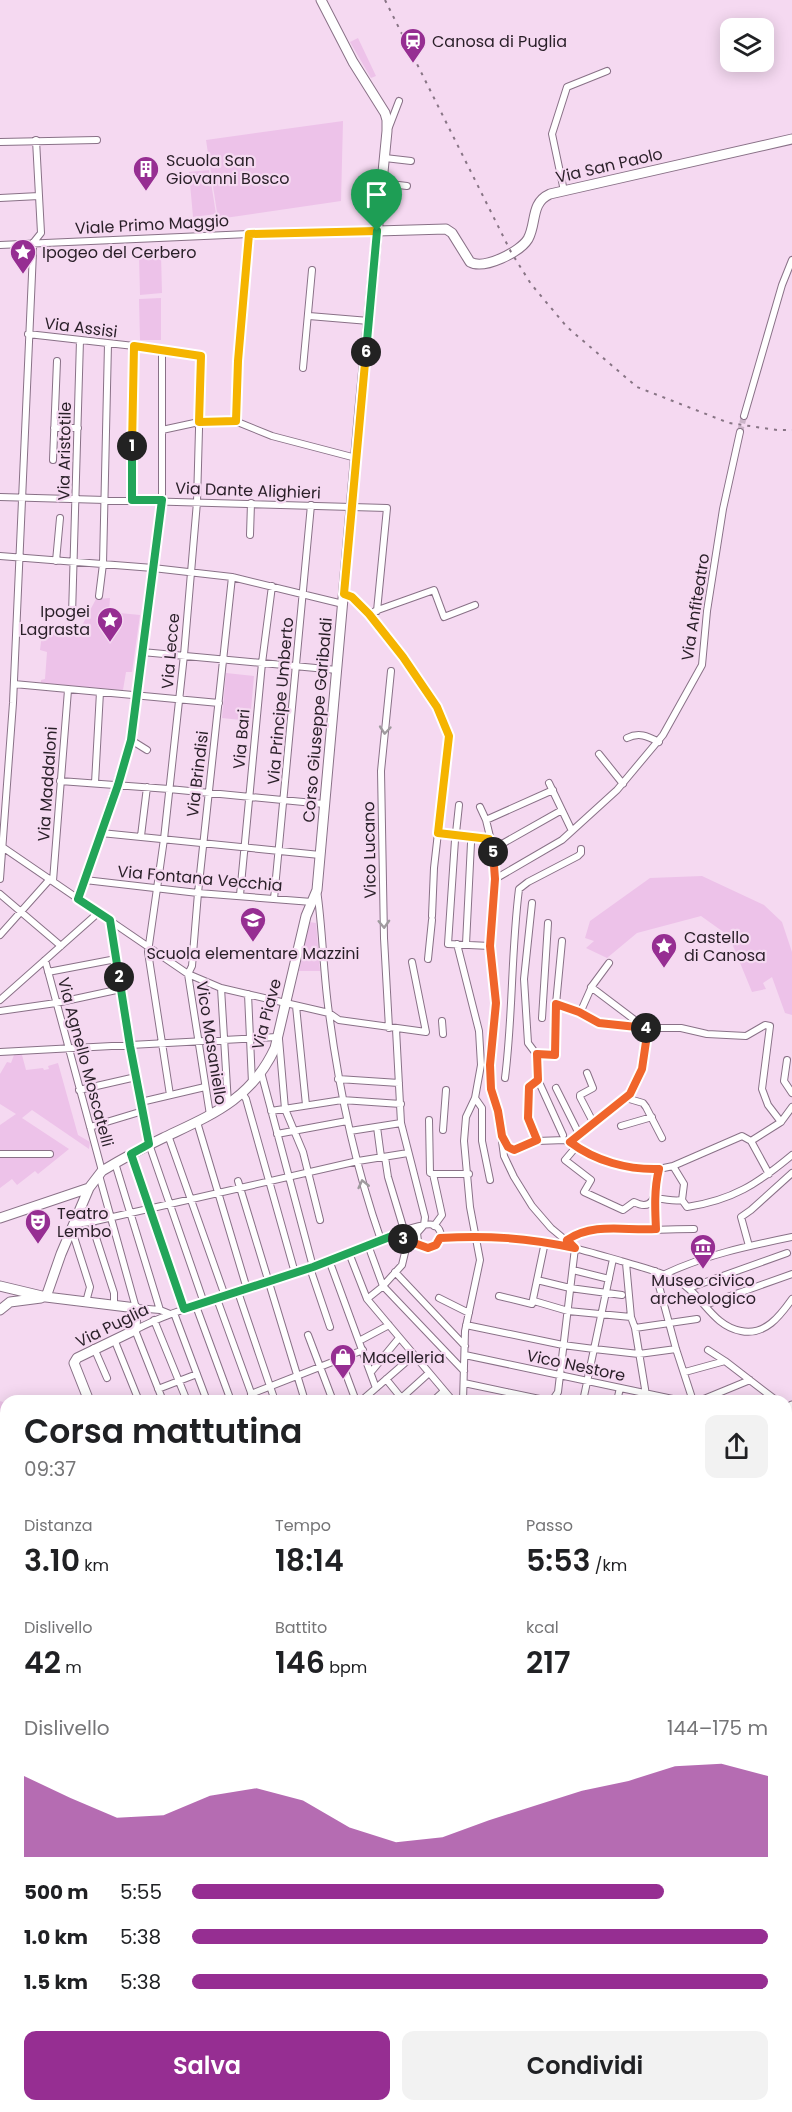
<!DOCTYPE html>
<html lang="it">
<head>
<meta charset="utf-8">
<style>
  :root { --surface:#fff; --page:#f2f2f2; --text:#202124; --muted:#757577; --accent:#962e92 }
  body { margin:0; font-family:Poppins,sans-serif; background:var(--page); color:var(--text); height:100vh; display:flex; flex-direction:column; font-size:22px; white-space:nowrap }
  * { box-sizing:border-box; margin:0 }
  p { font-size:20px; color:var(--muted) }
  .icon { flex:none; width:33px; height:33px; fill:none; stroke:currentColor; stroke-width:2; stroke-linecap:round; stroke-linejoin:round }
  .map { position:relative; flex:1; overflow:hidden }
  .side { position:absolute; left:0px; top:1395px; width:792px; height:717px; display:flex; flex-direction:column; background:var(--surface); border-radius:18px 18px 0 0; box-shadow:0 3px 15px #0003 }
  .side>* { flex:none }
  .buttons { position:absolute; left:720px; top:18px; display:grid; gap:12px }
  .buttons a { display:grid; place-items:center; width:54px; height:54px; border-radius:12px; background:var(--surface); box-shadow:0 3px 15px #0003; font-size:30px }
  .pin { position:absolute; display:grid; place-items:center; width:51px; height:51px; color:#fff; margin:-62px -26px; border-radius:50% 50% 50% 0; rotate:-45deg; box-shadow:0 0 6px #0007 }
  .pin .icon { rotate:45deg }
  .km { position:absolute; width:30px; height:30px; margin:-15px; border-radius:50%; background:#222; color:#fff; font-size:16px; line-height:30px; text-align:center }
  .round { display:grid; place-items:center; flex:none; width:63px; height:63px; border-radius:12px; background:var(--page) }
  .overview { display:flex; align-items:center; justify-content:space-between; height:102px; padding:0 24px }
  h1 { font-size:33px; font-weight:600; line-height:45px }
  .figures { display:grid; grid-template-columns:repeat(3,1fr); gap:9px; height:102px; padding:6px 24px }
  .figures div { display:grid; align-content:center }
  .figures b { font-size:30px; font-weight:600 }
  .figures small { font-size:16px; font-weight:400 }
  .figures p { font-size:16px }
  .chart { height:168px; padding:12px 24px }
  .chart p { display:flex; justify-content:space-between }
  .chart svg { width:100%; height:108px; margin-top:6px; fill:var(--accent); opacity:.7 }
  .button { display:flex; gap:12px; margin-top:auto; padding:12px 24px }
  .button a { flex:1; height:69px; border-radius:12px; background:var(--accent); color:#fff; font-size:24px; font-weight:600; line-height:69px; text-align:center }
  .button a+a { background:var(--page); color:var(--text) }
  ul { padding:0 24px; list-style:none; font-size:20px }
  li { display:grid; grid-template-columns:96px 72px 1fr; align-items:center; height:45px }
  li i { height:15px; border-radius:8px; background:var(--accent) }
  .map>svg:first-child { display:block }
  .green { fill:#edc2e9 }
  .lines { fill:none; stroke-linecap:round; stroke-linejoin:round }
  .street-tunnel { stroke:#ccb4c9; stroke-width:6; stroke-dasharray:6 3; stroke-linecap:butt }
  .street-casing { stroke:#897187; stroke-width:8 }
  .secondary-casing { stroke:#897187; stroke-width:11 }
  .street { stroke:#fff; stroke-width:6 }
  .secondary { stroke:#fff; stroke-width:9 }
  .rail { stroke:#877484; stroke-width:2; stroke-dasharray:3 6; stroke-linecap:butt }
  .oneway { stroke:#9f9a9e }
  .split-1-casing { stroke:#fff; stroke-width:12 }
  .split-2-casing { stroke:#fff; stroke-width:12 }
  .split-3-casing { stroke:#fff; stroke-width:12 }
  .split-4-casing { stroke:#fff; stroke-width:12 }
  .split-5-casing { stroke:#fff; stroke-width:12 }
  .split-6-casing { stroke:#fff; stroke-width:12 }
  .split-7-casing { stroke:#fff; stroke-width:12 }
  .split-1 { stroke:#f5b400; stroke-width:8 }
  .split-2 { stroke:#22a559; stroke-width:8 }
  .split-3 { stroke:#22a559; stroke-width:8 }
  .split-4 { stroke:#f0652b; stroke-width:8 }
  .split-5 { stroke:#f0652b; stroke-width:8 }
  .split-6 { stroke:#f5b400; stroke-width:8 }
  .split-7 { stroke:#22a559; stroke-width:8 }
  .labels { text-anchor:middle; stroke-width:4.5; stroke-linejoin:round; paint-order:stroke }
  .poi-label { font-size:16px; fill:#291f28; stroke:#f5d9f1; text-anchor:start }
  .street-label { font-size:16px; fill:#291f28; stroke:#f5d9f1 }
</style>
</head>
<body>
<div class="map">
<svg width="792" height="2112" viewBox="0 0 792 2112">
  <rect width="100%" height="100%" fill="#f5d9f1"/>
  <path class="green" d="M358,38L376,76L371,78L350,42Z
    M343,121L341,201L218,219L206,140Z
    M209,170L216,214L193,217L189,172Z
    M139,255H161L162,293L140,295Z
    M161,298V340H140L139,299Z
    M110,598L109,612L140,615L132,672H126L123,690L41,683V680L45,679L47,652L40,650L42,634L77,635L96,599Z
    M226,673L254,676L250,721L222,718Z
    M702,876L764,905L782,922L792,952V1015L785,1013L772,977L763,983L766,989L752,992L729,936L701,916L637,933L607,958L586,948L594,941L585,938L590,921L650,878Z
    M309,922L316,923L320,971H299Z
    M14,1055H22L26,1070L43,1068L44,1070L49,1069L48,1066L58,1063L78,1135L90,1142L89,1149L32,1110L22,1118L69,1149L38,1174L35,1171L17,1185L12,1179L0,1188V1125L16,1114L0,1104V1074L7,1062L11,1063Z
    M0,1401L6,1403V1496L0,1493Z"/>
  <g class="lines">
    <path class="street-tunnel" d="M740,432L744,416"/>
    <g class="street-casing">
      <path id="street" d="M389,127L399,101
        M0,142L97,140
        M385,158L411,161
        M382,183L407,186
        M564,191L552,134L567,87L607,71
        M0,198L39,196
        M0,245L249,234L377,231
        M309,316L369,321
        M28,334L134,346L201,356L197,502L184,655L164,839L148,952L170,1095
        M303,368L312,270
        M744,416L782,285L792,260
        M235,421L238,361L249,234
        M54,428H78
        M162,430L199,422L235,421L272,436L356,458
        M53,460L57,361
        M0,497L387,508L377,611
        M132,500L134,346
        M250,535L251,503
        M0,556L153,568L232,577L343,604
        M56,561L60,518
        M344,594L352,597L369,614L403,657L437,707L449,736L434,868L432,916
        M99,596L103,564L108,344
        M375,611L434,590L444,617L475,605
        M72,615L80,340
        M142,652L337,670
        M14,684L219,703
        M627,738C639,732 647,736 659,742
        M131,740L147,750
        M599,754L623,784
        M60,781L169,789L324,804
        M95,783L100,692
        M549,783L572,831
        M480,807L486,820L493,849L495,879L490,946L497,1003L490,1065L491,1089L498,1111L504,1156L514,1177L532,1206L551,1228L575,1248L558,1392L552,1401
        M486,820L553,790
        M101,833L320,855
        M438,833L489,839
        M456,833L459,805
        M141,836L147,787
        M455,840L448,944L490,946
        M1,846L188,974L221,988L329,1013L339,1020L426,1032L412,962
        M493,849L562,810
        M0,879L13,703L33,252V243L41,233L36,140
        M495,879L562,840L617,790L663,735L702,665L707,611L723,509L740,432
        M85,880L198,893L312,902
        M53,881L68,690
        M317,890C323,931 323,972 329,1013C339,1090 355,1166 381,1240
        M0,894L61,946
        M240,895L262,663L272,586
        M78,899L131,740L162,500V350
        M274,899L311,505
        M532,903L524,979L528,1043L537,1055L538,1080L563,1135
        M110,920L130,1046L149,1144L204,1303
        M0,935L50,879
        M457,944L479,1031L481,1065L475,1098L466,1117L464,1141L470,1207L480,1260L465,1331L463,1401
        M466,944L471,843
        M428,959L432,920
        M45,960L102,1171
        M48,972L116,959
        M591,987L636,1021L641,1028
        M221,988L228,1104
        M248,994L252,1083
        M0,1000L98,913
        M556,1004L580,1013L599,1023L613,1025L648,1028H681L707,1034L746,1036L765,1025L770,1026L762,1089L768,1105L781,1122
        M296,1006L306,1105
        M0,1011L56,1003L121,989
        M580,1013L592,986L609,963
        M542,1018L548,923
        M442,1021L443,1034
        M389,1028L384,938L381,771L391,671
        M396,1029L401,1123L425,1217L424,1225
        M0,1052L277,1037L279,1039L285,1109L303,1152L320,1220
        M537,1055H555L556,1004L562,941
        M787,1060L784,1081L792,1093
        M261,1072L313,1267
        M587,1073L593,1088L580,1095V1097L593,1122
        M505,1078C513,1015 511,952 519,889L528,882L578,856L581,853V849
        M338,1079L399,1083
        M556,1088L579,1134
        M79,1090L136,1077
        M242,1093L246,1099L295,1273
        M475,1098L482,1108V1141L490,1180
        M626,1098L643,1103L646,1107L662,1138
        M141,1102L205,1087
        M271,1111L342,1100L401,1104
        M210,1115L188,974L192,966L198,893L232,577
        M429,1120L430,1173L433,1174
        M197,1122L247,1289
        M621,1126L652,1117
        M90,1127L143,1111
        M377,1127L381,1157
        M443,1130L446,1090
        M350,1131L401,1123
        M277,1134L347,1121
        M168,1135L225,1296
        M503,1139L508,1147L514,1150L537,1141L565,1140L591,1156L623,1166L659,1169L673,1166L742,1136L751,1141L781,1122L792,1107
        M537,1141L528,1118L529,1087L538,1080
        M751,1141L769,1174
        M570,1142L630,1094L642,1069L648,1028
        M576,1147L565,1160L591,1180L584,1192L623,1210L634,1202C659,1215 655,1183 659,1169
        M0,1154H50
        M131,1154L184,1309
        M385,1157L388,1177L404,1230
        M115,1163L160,1310
        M673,1166L684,1184L682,1200
        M99,1175L136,1308L160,1310L170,1314
        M238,1181L305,1401
        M91,1222L358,1161L408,1153
        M74,1224L91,1222L114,1293V1306
        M434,1226L442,1215L433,1174H469
        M656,1229L655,1199C665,1198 672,1202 682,1200L687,1207C733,1200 757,1184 792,1155
        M71,1232L74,1237L90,1287L86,1302
        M440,1237C469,1236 499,1235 527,1239C560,1243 590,1252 621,1261C640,1267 660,1271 678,1281C702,1294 712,1326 741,1331C765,1336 780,1316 792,1299
        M567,1240C590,1225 615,1230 641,1230C659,1230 677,1229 694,1229
        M368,1245L383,1286L464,1371
        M749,1246L741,1217L751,1210L792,1173
        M349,1253L367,1299L453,1401
        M329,1260L376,1388
        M626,1263L631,1317L635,1328L647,1401
        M310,1268L330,1327
        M573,1270L609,1279
        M655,1271L676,1349L693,1401
        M395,1272L465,1346
        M665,1274C705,1255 748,1246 792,1237
        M537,1280L570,1288L622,1295
        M689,1288L787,1253
        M238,1292L275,1401
        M499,1296L532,1304L545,1242
        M439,1298L469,1313
        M217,1299L254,1401
        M367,1299L382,1287L402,1265L408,1240
        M534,1301L568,1311L631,1317
        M705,1305L792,1274
        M196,1306L231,1401
        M174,1313L207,1401
        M154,1320L187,1401
        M466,1325L563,1345L594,1349L639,1354L676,1349
        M635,1328L697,1319
        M308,1335L333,1401
        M114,1339L139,1401
        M359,1341L389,1325
        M94,1348L107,1378
        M708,1350L725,1361
        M465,1355L682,1401
        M340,1358L356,1401
        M371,1372L399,1338
        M685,1372L725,1361L777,1401
        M386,1379L403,1400
        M464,1383L549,1401
        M158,1389L197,1374
        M251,1394L363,1350
        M163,1401L135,1330C163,1315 194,1306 225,1296C268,1283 310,1268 351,1252C366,1246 421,1220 434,1225C448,1232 437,1250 423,1246L418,1241L417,1233L424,1225
        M361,1401L414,1355
        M398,1401L429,1373
        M433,1401L444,1391
        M504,1401L507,1392
        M583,1401L613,1259
        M617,1401L620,1388
        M699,1401L750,1380
        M0,1433L6,1434
        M0,1597L6,1603
        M0,1639L6,1645
        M0,1657L6,1652
        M0,1699L6,1706
        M0,1719L6,1713
        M0,1760L6,1768
        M0,1798L6,1797
        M0,1846H6
        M0,1883H6
        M0,1961H6
        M475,2106V2112
        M500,2106L501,2112
        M179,2112L183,2106"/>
    </g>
    <g class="secondary-casing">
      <path id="secondary" d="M377,231L446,229L452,233L470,262C484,270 520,252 528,239C537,223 530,203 550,194L792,139
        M0,1218L89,1188
        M0,1286L46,1297L136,1308L135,1330L77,1358L74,1363L89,1401
        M46,1297L61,1254L89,1188L102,1171C122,1159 142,1148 163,1138C211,1115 251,1100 275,1048L306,916L317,890L360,408L387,131V120L385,113L353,62L321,0
        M0,1310L10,1302L41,1298
        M786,1413L792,1406
        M0,1575L6,1569"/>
    </g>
    <use href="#street" class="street"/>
    <use href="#secondary" class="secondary"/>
    <path class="rail" d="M385,0L511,252L531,284L567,327L637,387L729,423L777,430H792"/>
  </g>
  <defs><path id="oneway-chevron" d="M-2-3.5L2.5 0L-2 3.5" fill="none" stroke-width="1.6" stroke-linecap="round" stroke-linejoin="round" transform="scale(1.5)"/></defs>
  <g class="oneway">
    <use href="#oneway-chevron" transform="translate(385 730) rotate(95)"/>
    <use href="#oneway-chevron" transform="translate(384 924) rotate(88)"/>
    <use href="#oneway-chevron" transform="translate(363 1184) rotate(-103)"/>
  </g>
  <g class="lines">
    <g class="split-1-casing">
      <path id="split-1" d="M132,446L134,346L201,356L199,422L236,421L238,361L249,234L377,231"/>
    </g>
    <g class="split-2-casing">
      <path id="split-2" d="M119,977L110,920L78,899L118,785L131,740L162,500H132V446"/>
    </g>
    <g class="split-3-casing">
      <path id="split-3" d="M119,977L130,1046L149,1144L131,1154L184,1309L313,1267L392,1236L403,1239"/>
    </g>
    <g class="split-4-casing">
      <path id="split-4" d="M403,1239L428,1248L436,1245L440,1238C488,1235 528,1238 575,1248L567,1240C594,1222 625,1231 656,1229C655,1209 654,1189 659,1169C628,1170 595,1161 570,1142L630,1094L642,1069L648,1028H646"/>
    </g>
    <g class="split-5-casing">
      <path id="split-5" d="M493,852L495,879L490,946L496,1003L490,1065L491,1089L498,1111L502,1136L508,1147L514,1150L537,1140L528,1118L529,1087L538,1080L537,1054L555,1055L556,1004L579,1012L599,1023L646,1028"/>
    </g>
    <g class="split-6-casing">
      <path id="split-6" d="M366,352L344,594L352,597L369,614L403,657L437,707L449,736L438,833L489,839L493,852"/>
    </g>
    <g class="split-7-casing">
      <path id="split-7" d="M366,352L377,231"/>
    </g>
    <use href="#split-1" class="split-1"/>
    <use href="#split-2" class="split-2"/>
    <use href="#split-3" class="split-3"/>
    <use href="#split-4" class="split-4"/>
    <use href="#split-5" class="split-5"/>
    <use href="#split-6" class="split-6"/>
    <use href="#split-7" class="split-7"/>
  </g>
  <defs>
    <g id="station-pin" transform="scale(1.35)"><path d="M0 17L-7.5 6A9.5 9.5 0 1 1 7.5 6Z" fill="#962e92" stroke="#f5d9f1"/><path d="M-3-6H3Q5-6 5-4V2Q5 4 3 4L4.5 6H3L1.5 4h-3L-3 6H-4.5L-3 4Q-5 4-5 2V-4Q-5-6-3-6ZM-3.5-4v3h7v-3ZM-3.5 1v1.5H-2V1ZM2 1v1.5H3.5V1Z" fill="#fff"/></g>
    <g id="building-pin" transform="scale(1.35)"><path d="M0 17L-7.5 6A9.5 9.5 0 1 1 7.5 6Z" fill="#962e92" stroke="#f5d9f1"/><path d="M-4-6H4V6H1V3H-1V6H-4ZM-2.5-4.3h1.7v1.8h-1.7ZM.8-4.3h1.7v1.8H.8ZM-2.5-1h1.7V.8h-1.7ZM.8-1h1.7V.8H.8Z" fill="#fff"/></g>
    <g id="sight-pin" transform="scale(1.35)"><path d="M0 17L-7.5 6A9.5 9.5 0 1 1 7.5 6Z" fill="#962e92" stroke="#f5d9f1"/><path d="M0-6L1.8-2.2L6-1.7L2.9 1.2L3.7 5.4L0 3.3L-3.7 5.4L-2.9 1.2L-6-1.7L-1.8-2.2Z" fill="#fff"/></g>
    <g id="school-pin" transform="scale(1.35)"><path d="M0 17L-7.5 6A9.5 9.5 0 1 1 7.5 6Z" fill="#962e92" stroke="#f5d9f1"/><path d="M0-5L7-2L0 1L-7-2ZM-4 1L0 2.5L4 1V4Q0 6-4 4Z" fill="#fff"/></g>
    <g id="theatre-pin" transform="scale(1.35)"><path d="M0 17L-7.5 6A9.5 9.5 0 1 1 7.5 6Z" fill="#962e92" stroke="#f5d9f1"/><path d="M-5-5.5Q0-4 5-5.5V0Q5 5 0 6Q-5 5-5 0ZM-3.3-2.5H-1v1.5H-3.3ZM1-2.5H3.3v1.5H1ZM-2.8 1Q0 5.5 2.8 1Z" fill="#fff"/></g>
    <g id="museum-pin" transform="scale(1.35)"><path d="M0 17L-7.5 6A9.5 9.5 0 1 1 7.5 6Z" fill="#962e92" stroke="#f5d9f1"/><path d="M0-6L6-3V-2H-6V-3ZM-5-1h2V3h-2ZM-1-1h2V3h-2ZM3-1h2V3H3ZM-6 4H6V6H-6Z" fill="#fff"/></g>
    <g id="shop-pin" transform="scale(1.35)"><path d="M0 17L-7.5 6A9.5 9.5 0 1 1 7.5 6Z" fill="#962e92" stroke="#f5d9f1"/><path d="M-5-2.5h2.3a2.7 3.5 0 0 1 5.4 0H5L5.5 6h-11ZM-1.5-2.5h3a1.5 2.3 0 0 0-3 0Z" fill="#fff"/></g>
  </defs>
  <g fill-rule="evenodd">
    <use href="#station-pin" x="413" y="41"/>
    <use href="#building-pin" x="146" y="169"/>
    <use href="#sight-pin" x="23" y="252"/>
    <use href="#sight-pin" x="110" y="620"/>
    <use href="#school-pin" x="253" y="920"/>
    <use href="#sight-pin" x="664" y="946"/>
    <use href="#theatre-pin" x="38" y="1222"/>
    <use href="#museum-pin" x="703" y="1247"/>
    <use href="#shop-pin" x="343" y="1357"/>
  </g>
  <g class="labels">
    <g class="poi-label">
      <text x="432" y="47">Canosa di Puglia</text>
      <text x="166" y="166">Scuola San<tspan x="166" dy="18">Giovanni Bosco</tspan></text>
      <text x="42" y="258">Ipogeo del Cerbero</text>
      <text x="90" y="617" text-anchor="end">Ipogei<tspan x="90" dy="18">Lagrasta</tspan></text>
      <text x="684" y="943">Castello<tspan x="684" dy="18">di Canosa</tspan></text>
      <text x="253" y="959" text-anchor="middle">Scuola elementare Mazzini</text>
      <text x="57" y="1219">Teatro<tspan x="57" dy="18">Lembo</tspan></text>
      <text x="703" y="1286" text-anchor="middle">Museo civico<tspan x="703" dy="18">archeologico</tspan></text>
      <text x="362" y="1363">Macelleria</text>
    </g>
    <g class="street-label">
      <text transform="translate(609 165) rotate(-13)" y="6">Via San Paolo</text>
      <text transform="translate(152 224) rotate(-3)" y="6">Viale Primo Maggio</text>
      <text transform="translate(81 327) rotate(7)" y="6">Via Assisi</text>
      <text transform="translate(64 451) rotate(-89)" y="6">Via Aristotile</text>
      <text transform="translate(248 490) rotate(2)" y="6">Via Dante Alighieri</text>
      <text transform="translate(695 607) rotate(-81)" y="6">Via Anfiteatro</text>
      <text transform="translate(170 651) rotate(-85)" y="6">Via Lecce</text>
      <text transform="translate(280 701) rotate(-85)" y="6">Via Principe Umberto</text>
      <text transform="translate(317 720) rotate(-85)" y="6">Corso Giuseppe Garibaldi</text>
      <text transform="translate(241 739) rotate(-85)" y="6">Via Bari</text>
      <text transform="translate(197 774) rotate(-83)" y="6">Via Brindisi</text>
      <text transform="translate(47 784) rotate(-86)" y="6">Via Maddaloni</text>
      <text transform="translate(369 850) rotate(-91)" y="6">Vico Lucano</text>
      <text transform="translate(200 878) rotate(5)" y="6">Via Fontana Vecchia</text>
      <text transform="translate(266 1014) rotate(-75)" y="6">Via Piave</text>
      <text transform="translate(212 1043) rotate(81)" y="6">Vico Masaniello</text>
      <text transform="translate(86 1062) rotate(75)" y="6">Via Agnello Moscatelli</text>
      <text transform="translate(112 1325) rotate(-26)" y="6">Via Puglia</text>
      <text transform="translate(576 1365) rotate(12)" y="6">Vico Nestore</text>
    </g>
  </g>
</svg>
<div class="buttons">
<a><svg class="icon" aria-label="layers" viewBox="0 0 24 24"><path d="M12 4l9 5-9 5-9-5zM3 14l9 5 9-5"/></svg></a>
</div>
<div class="pin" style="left:377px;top:231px;background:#1e9e55"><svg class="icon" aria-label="arrive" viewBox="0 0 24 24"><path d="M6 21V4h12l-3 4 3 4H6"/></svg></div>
<b class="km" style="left:132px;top:446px">1</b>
<b class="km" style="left:119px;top:977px">2</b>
<b class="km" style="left:403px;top:1239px">3</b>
<b class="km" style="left:646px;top:1028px">4</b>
<b class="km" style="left:493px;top:852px">5</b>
<b class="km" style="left:366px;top:352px">6</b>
<section class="side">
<div class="overview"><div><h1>Corsa mattutina</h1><p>09:37</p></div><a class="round"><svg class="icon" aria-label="share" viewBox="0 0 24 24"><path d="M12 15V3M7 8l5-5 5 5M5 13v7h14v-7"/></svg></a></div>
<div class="figures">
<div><p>Distanza</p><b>3.10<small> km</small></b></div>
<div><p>Tempo</p><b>18:14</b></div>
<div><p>Passo</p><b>5:53<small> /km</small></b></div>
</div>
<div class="figures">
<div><p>Dislivello</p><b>42<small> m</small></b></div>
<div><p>Battito</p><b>146<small> bpm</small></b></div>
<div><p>kcal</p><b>217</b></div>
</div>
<div class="chart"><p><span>Dislivello</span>144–175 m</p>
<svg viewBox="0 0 160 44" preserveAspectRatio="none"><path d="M0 44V11L10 20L20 28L30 27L40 19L50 16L60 21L70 32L80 38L90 36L100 29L110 23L120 17L130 13L140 7L150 6L160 11V44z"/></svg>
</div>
<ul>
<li><b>500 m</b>5:55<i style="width:82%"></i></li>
<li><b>1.0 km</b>5:38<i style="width:100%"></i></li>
<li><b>1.5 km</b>5:38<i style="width:100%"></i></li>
</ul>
<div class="button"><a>Salva</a><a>Condividi</a></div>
</section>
</div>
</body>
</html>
